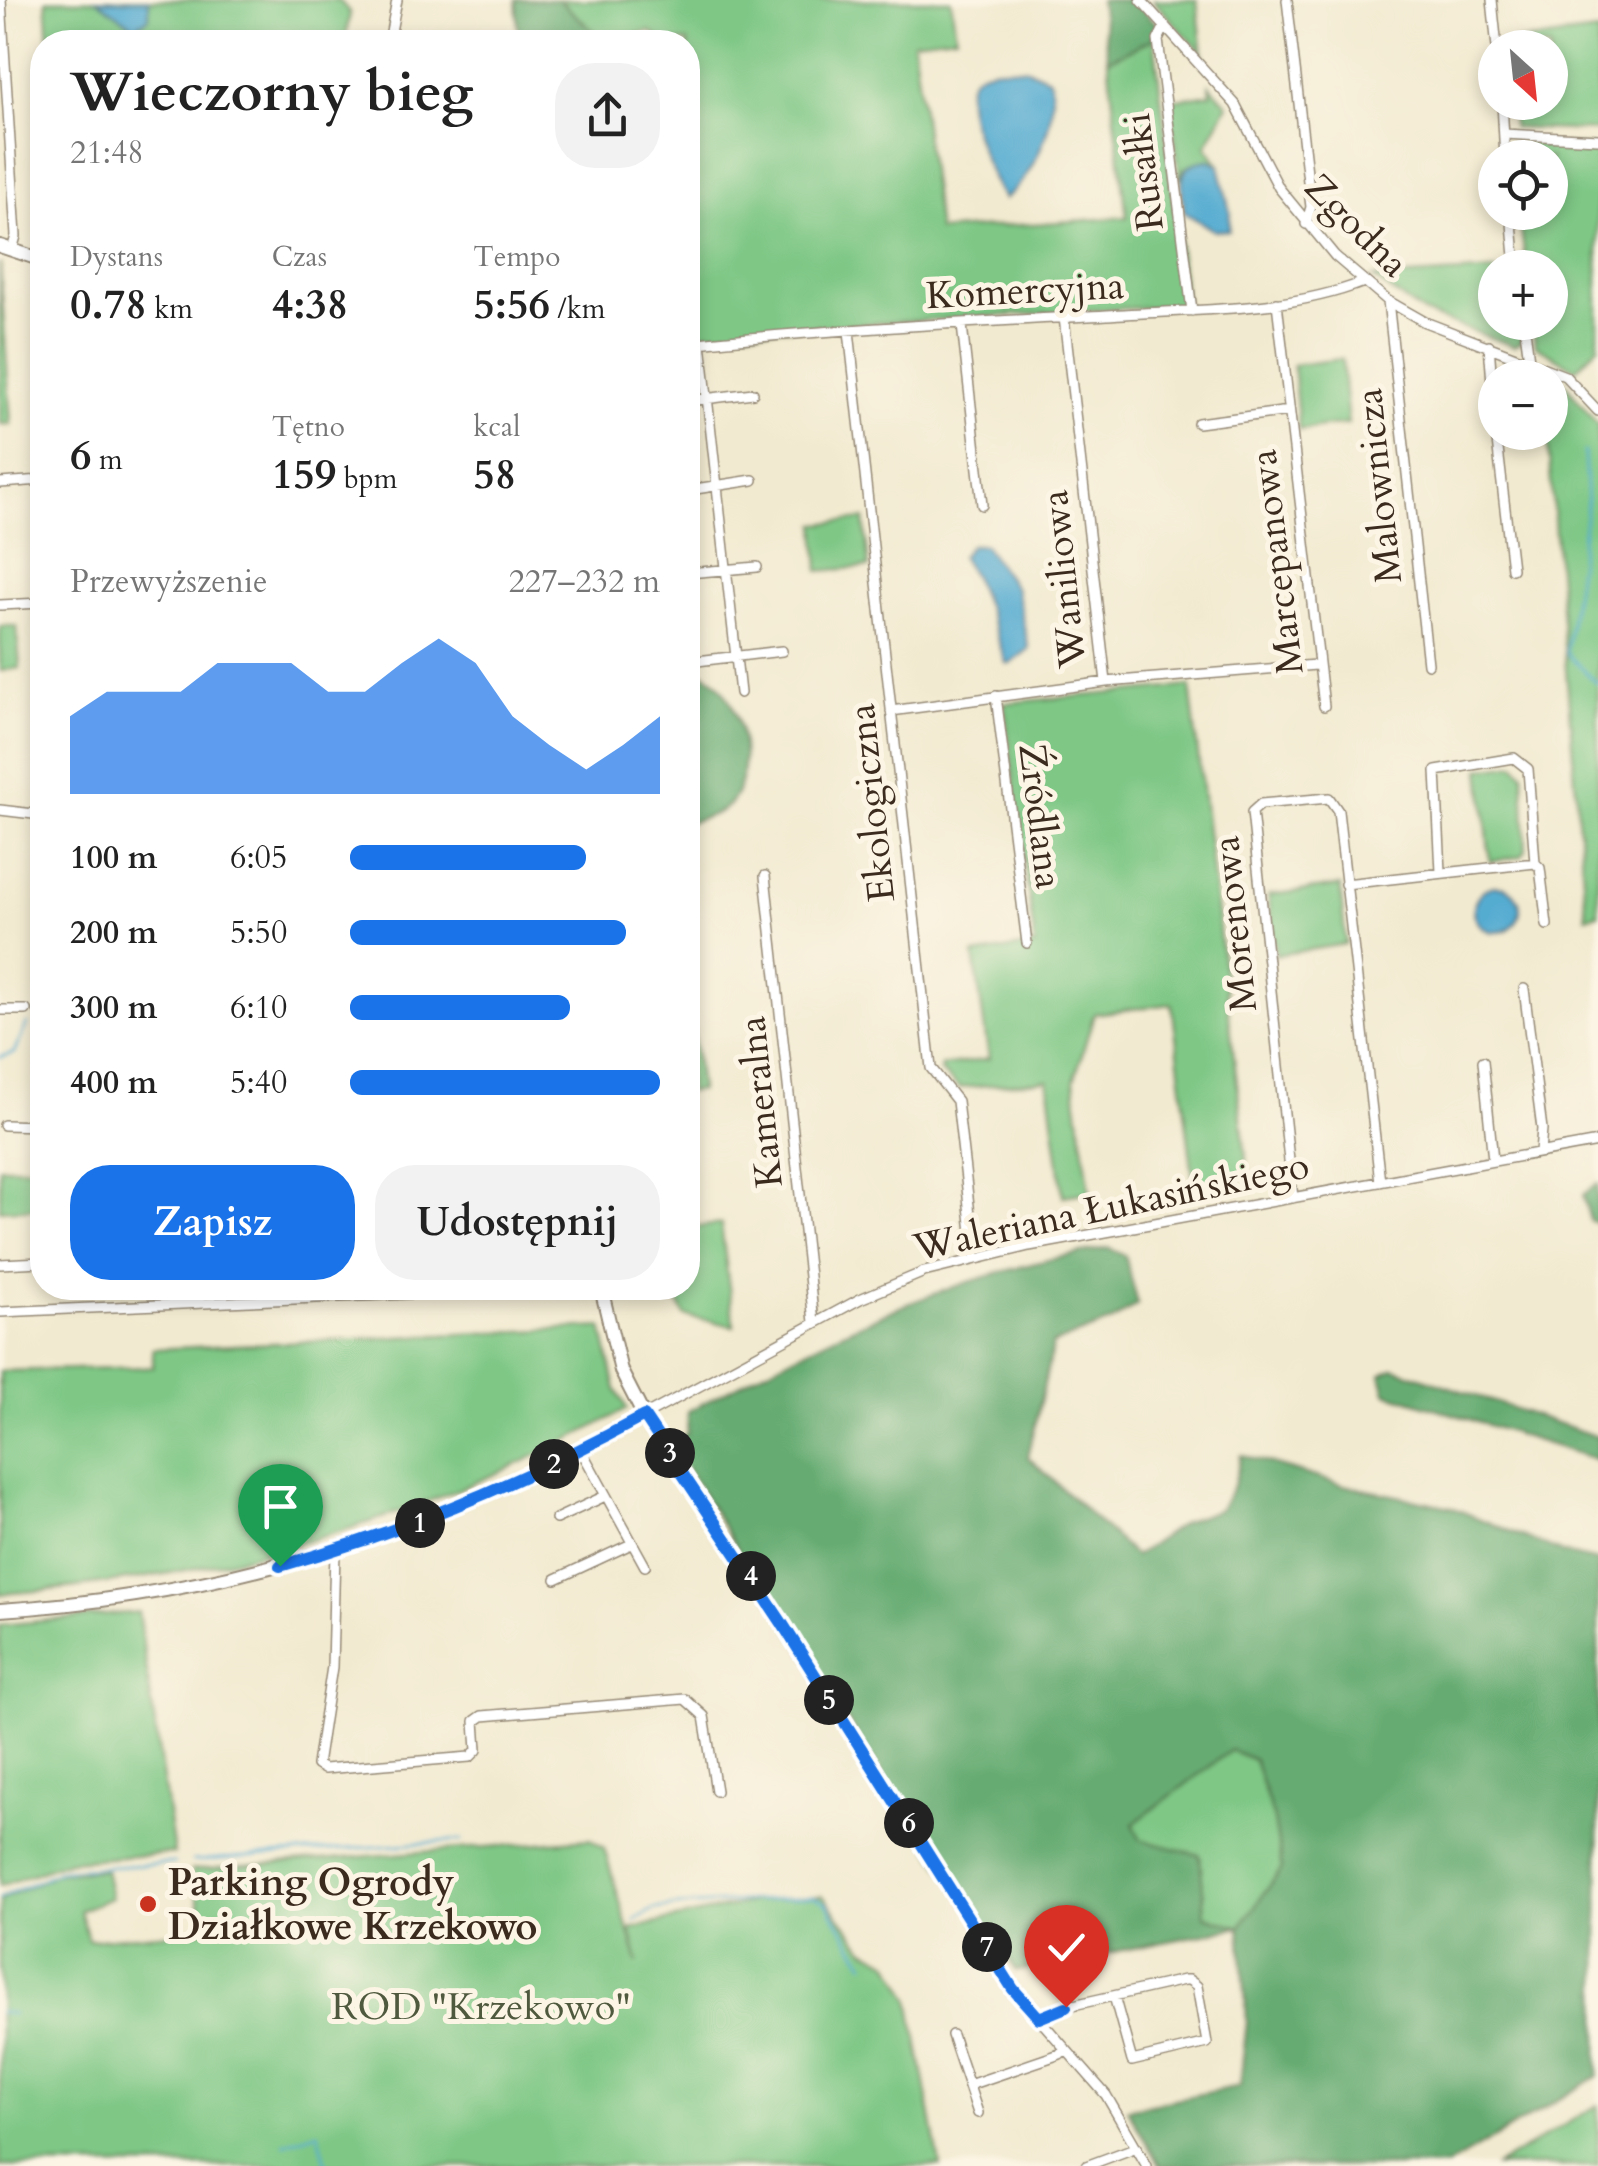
<!DOCTYPE html>
<html lang="pl">
<head>
<meta charset="utf-8">
<style>
  :root { --surface:#fff; --page:#f2f2f2; --text:#222; --muted:#767676; --accent:#1a73e8 }
  body { margin:0; font-family:Cardo,serif; background:var(--page); color:var(--text); height:100vh; display:flex; flex-direction:column; font-size:38px; white-space:nowrap }
  * { box-sizing:border-box; margin:0 }
  p { font-size:32px; color:var(--muted) }
  .icon { flex:none; width:55px; height:55px; fill:none; stroke:currentColor; stroke-width:2; stroke-linecap:round; stroke-linejoin:round }
  .map { position:relative; flex:1; overflow:hidden }
  .side { position:absolute; left:30px; top:30px; width:670px; height:1270px; display:flex; flex-direction:column; background:var(--surface); border-radius:40px; box-shadow:0 5px 15px #0003 }
  .side>* { flex:none }
  .needle { width:65px; rotate:153deg }
  .controls { position:absolute; left:1478px; top:30px; display:grid; gap:20px }
  .controls a { display:grid; place-items:center; width:90px; height:90px; border-radius:50%; background:var(--surface); box-shadow:0 5px 15px #0003; font-size:50px }
  .pin { position:absolute; display:grid; place-items:center; width:85px; height:85px; color:#fff; margin:-102px -42px; border-radius:50% 50% 50% 0; rotate:-45deg; box-shadow:0 0 10px #0007 }
  .pin .icon { rotate:45deg }
  .km { position:absolute; width:50px; height:50px; margin:-25px; border-radius:50%; background:#222; color:#fff; font-size:28px; line-height:50px; text-align:center }
  .round { display:grid; place-items:center; flex:none; width:105px; height:105px; border-radius:40px; background:var(--page) }
  .headline { display:flex; align-items:center; justify-content:space-between; height:170px; padding:0 40px }
  h1 { font-size:55px; font-weight:600; line-height:75px }
  .stats { display:grid; grid-template-columns:repeat(3,1fr); gap:15px; height:170px; padding:10px 40px }
  .stats div { display:grid; align-content:center }
  .stats b { font-size:42px; font-weight:600 }
  .stats small { font-size:28px; font-weight:400 }
  .stats p { font-size:28px }
  .chart { height:280px; padding:20px 40px }
  .chart p { display:flex; justify-content:space-between }
  .chart svg { width:100%; height:180px; margin-top:10px; fill:var(--accent); opacity:.7 }
  .primary-button { display:flex; gap:20px; margin-top:auto; padding:20px 40px }
  .primary-button a { flex:1; height:115px; border-radius:40px; background:var(--accent); color:#fff; font-size:40px; font-weight:600; line-height:115px; text-align:center }
  .primary-button a+a { background:var(--page); color:var(--text) }
  ul { padding:0 40px; list-style:none; font-size:32px }
  li { display:grid; grid-template-columns:160px 120px 1fr; align-items:center; height:75px }
  li i { height:25px; border-radius:12px; background:var(--accent) }
  .map>svg:first-child { display:block }
  .green { fill:#7ec785; stroke:#5c7852; stroke-width:2.5 }
  .forest { fill:#66ac72; stroke:#506b48; stroke-width:2.5; fill-rule:evenodd }
  .water { fill:#54acd1; stroke:#486b78; stroke-width:2.5 }
  .lines { fill:none; stroke-linecap:round; stroke-linejoin:round }
  .stream { stroke:#54acd1; stroke-width:2.5 }
  .street-casing { stroke:#968a77; stroke-width:12 }
  .secondary-casing { stroke:#968a77; stroke-width:16 }
  .street { stroke:#fff; stroke-width:9 }
  .secondary { stroke:#fff; stroke-width:12 }
  .route-casing { stroke:#fff; stroke-width:20 }
  .route { stroke:#1a73e8; stroke-width:12 }
  .poi-dot { fill:#c8321e; stroke:#fcf5e5; stroke-width:4 }
  .labels { text-anchor:middle; stroke-width:10; stroke-linejoin:round; paint-order:stroke }
  .street-label { font-size:38px; fill:#3b2a1e; stroke:#fcf5e5 }
  .poi-label { font-size:38px; font-weight:bold; fill:#3b2a1e; stroke:#fcf5e5; text-anchor:start }
  .park-label { font-size:38px; fill:#4f593d; stroke:#fcf5e5 }
</style>
</head>
<body>
<div class="map">
<svg width="1598" height="2166" viewBox="0 0 1598 2166">
  <rect width="100%" height="100%" fill="#fcf5e5"/>
  <filter id="ink" filterUnits="userSpaceOnUse"><feTurbulence type="fractalNoise" baseFrequency=".01" numOctaves="2"/><feDisplacementMap in="SourceGraphic" scale="20" xChannelSelector="R" yChannelSelector="G"/><feConvolveMatrix kernelMatrix="1 2 1 2 8 2 1 2 1" color-interpolation-filters="sRGB"/></filter>
  <filter id="wash" filterUnits="userSpaceOnUse"><feTurbulence type="fractalNoise" baseFrequency=".0048" numOctaves="4" result="noise"/><feDisplacementMap in="SourceGraphic" scale="40" xChannelSelector="R" yChannelSelector="G"/><feGaussianBlur stdDeviation="2.25" result="paint"/><feColorMatrix in="noise" values="0 0 0 0 0 0 0 0 0 0 0 0 0 0 0 0 0 1.4 0 .05"/><feComposite in="paint" operator="in"/></filter>
  <g filter="url(#wash)">
    <rect width="100%" height="100%" fill="#f2ead0"/>
    <path class="green" d="M46,0H339L350,13L345,42H49Z
      M559,0H951L956,36L913,41L938,231L1127,217L1108,60L1154,38L1186,305L688,334V42H664L650,31L605,42Z
      M1153,0H1197L1203,54Z
      M1598,32V131L1513,128L1511,103L1550,102V48L1505,47V43Z
      M1210,85L1228,105L1206,146L1219,164L1210,160L1184,168L1180,180L1170,100L1211,94Z
      M1510,143L1598,147V346L1576,369L1535,345L1533,323L1550,322V268L1526,267L1519,213L1550,212V158L1512,157Z
      M0,262L11,424H0Z
      M1495,271V322L1519,323L1522,341L1514,346L1423,313L1373,278Z
      M1342,359L1348,424L1299,430L1293,365Z
      M1542,372L1566,385L1598,425V914L1586,917L1547,433L1550,378L1542,377Z
      M864,519L869,567L819,571L816,524Z
      M0,626H17L20,668L0,671Z
      M1190,686L1248,1175L1194,1185L1172,1004L1094,1014L1074,1081L1090,1192L1063,1196L1048,1080L959,1088L941,1072V1066L989,1059L974,955L1035,945L1004,703Z
      M1515,764L1523,773L1526,850L1521,856L1490,862L1481,769Z
      M1340,886L1346,944L1276,955L1268,895Z
      M688,983L700,1090L688,1092Z
      M0,1167H42V1208L0,1210Z
      M721,1224L734,1326L685,1316L671,1288H688V1228Z
      M602,1327L616,1389L627,1409C432,1517 223,1579 0,1594V1371L153,1367V1349Z
      M138,1612L174,1853L69,1861L0,1886V1625Z
      M1231,1750L1254,1760L1274,1819L1282,1869L1240,1927L1205,1916L1200,1856L1141,1840L1133,1824Z
      M590,1839L604,1848L638,1963L630,1929L757,1901L823,1896L865,1949L890,1962L910,1999L940,2166H0V1900L57,1873L105,1870L111,1898L80,1910L88,1940L206,1930L191,1870Z
      M1598,2105V2166H1496Z"/>
    <path class="forest" d="M516,0H559L605,42H519Z
      M1100,0H1132L1158,25L1154,38L1108,60Z
      M688,669C740,671 763,779 724,809C715,816 698,819 688,823Z
      M1598,1183V1223L1590,1221L1583,1195Z
      M1109,1248L1125,1256L1138,1304L1113,1321L1053,1344L1028,1457L1135,1556L1184,1522L1220,1509L1234,1485L1241,1455L1343,1485L1451,1507L1563,1553L1598,1561V2076L1447,2166H1160L1127,2109L1240,2086L1247,2021L1240,1927L1017,1971L945,1872L671,1445L687,1433L688,1411C834,1334 943,1275 1109,1248ZM1231,1750L1254,1760L1274,1819L1282,1869L1240,1927L1205,1916L1200,1855L1141,1840L1133,1824Z
      M1394,1368L1598,1437V1460L1386,1393L1381,1375Z"/>
    <path class="water" d="M96,0H149V18L135,27Z
      M1026,68L1049,78C1061,114 1035,177 1004,199C991,182 956,99 972,79C983,65 1010,68 1026,68Z
      M1210,160L1219,165L1230,212L1229,230L1215,231L1184,212C1181,184 1176,162 1210,160Z
      M970,545H984L1016,589L1029,649L1010,664L1006,663C993,627 983,587 961,557Z
      M1474 909a23 23 0 1 1 46 0a23 23 0 1 1-46 0Z"/>
    <g class="lines">
      <path class="stream" d="M1584,452L1587,503L1566,653L1598,684
        M0,1057L14,1053L27,1024
        M193,1861L462,1840
        M0,1898L62,1870L175,1863
        M635,1920L654,1909L676,1906L813,1897L827,1904L865,1964
        M0,2012L13,2014
        M284,2144L318,2132L327,2166"/>
    </g>
  </g>
  <g filter="url(#ink)">
    <g class="lines">
      <g class="street-casing">
        <path id="street" d="M1,0L16,236L12,250
          M1141,0L1235,104L1279,188L1335,256L1388,301L1425,322L1565,376L1598,411
          M1287,0L1311,207L1306,224
          M1492,0L1497,48
          M1165,26L1158,40L1192,311
          M389,42L397,0
          M1502,102L1505,158
          M1504,134L1598,139
          M1511,212L1516,268
          M1388,301L1428,664
          M1277,303L1324,706
          M1064,317L1106,682
          M1524,322L1529,360
          M962,325L982,505
          M849,331L931,1068L957,1101L975,1258
          M701,343L740,693
          M688,344C827,329 967,323 1107,315C1192,309 1284,313 1364,282
          M1489,345L1495,420
          M688,401L753,393
          M1198,423L1289,411
          M1496,432L1512,569
          M0,483L42,480
          M689,490L753,480
          M688,573L757,567
          M0,605L42,603
          M697,661L782,651
          M996,696L1027,943
          M891,711L1106,682L1316,665
          M0,810L42,815
          M1441,872L1436,771L1514,758L1528,769L1535,863L1540,868L1547,925
          M765,876L814,1322
          M1345,884L1535,863
          M1524,989L1542,1129L1540,1152
          M0,1010H26
          M38,1010H42
          M1483,1061L1493,1160
          M4,1125L42,1126
          M1293,1198L1252,812L1261,804L1329,798L1338,811L1380,1182
          M0,1264L42,1262
          M0,1312L546,1288
          M581,1450L645,1566
          M556,1519L603,1497
          M335,1551L332,1667L317,1765L324,1769L470,1757L477,1750L475,1721L482,1716L685,1699L704,1716L716,1791
          M556,1579L629,1545
          M1039,2017L1051,2010L1184,1980H1189L1197,1986L1207,2043L1132,2061L1114,1996
          M952,2035L978,2113
          M969,2085L1060,2054L1065,2048
          M1086,2166L1137,2147
          M1147,2166L1106,2095L1013,1989L783,1623L644,1416L860,1299L924,1272L1029,1246L1598,1142"/>
      </g>
      <g class="secondary-casing">
        <path id="secondary" d="M0,246L42,260
          M0,1610C230,1596 443,1527 644,1416L621,1371L601,1288"/>
      </g>
      <use href="#street" class="street"/>
      <use href="#secondary" class="secondary"/>
    </g>
  </g>
  <g class="lines" filter="url(#ink)">
    <g class="route-casing">
      <path id="route" d="M280,1566C409,1530 527,1480 644,1416L782,1623L1013,1989L1039,2018L1066,2007"/>
    </g>
    <use href="#route" class="route"/>
  </g>
  <circle class="poi-dot" cx="148" cy="1904" r="10"/>
  <g class="labels">
    <g class="street-label">
      <text transform="translate(1143 172) rotate(-97)" y="13">Rusałki</text>
      <text transform="translate(1357 225) rotate(45)" y="13">Zgodna</text>
      <text transform="translate(1025 290) rotate(-3)" y="13">Komercyjna</text>
      <text transform="translate(1378 486) rotate(-96)" y="13">Malownicza</text>
      <text transform="translate(1276 562) rotate(-97)" y="13">Marcepanowa</text>
      <text transform="translate(1063 579) rotate(-96)" y="13">Waniliowa</text>
      <text transform="translate(871 803) rotate(-96)" y="13">Ekologiczna</text>
      <text transform="translate(1041 816) rotate(83)" y="13">Źródlana</text>
      <text transform="translate(1234 924) rotate(-96)" y="13">Morenowa</text>
      <text transform="translate(760 1102) rotate(-96)" y="13">Kameralna</text>
      <text transform="translate(1111 1206) rotate(-12)" y="13">Waleriana Łukasińskiego</text>
    </g>
    <g class="poi-label">
      <text x="168" y="1895">Parking Ogrody<tspan x="168" dy="44">Działkowe Krzekowo</tspan></text>
    </g>
    <g class="park-label">
      <text x="481" y="2019">ROD "Krzekowo"</text>
    </g>
  </g>
</svg>
<div class="controls">
<a><svg class="needle" viewBox="-14 -14 28 28"><path d="M0-13l5 13h-10z" fill="#e53935"/><path d="M0 13l5-13h-10z" fill="#767676"/></svg></a>
<a><svg class="icon" aria-label="locate" viewBox="0 0 24 24"><circle cx="12" cy="12" r="6"/><path d="M12 2v4M12 18v4M2 12h4M18 12h4"/></svg></a>
<a>+</a>
<a>−</a>
</div>
<div class="pin" style="left:280px;top:1566px;background:#1e9e55"><svg class="icon" aria-label="arrive" viewBox="0 0 24 24"><path d="M6 21V4h12l-3 4 3 4H6"/></svg></div>
<div class="pin" style="left:1066px;top:2007px;background:#d93025"><svg class="icon" aria-label="check" viewBox="0 0 24 24"><path d="M5 12l5 5 9-10"/></svg></div>
<b class="km" style="left:420px;top:1523px">1</b>
<b class="km" style="left:554px;top:1464px">2</b>
<b class="km" style="left:670px;top:1453px">3</b>
<b class="km" style="left:751px;top:1576px">4</b>
<b class="km" style="left:829px;top:1700px">5</b>
<b class="km" style="left:909px;top:1823px">6</b>
<b class="km" style="left:987px;top:1947px">7</b>
<section class="side">
<div class="headline"><div><h1>Wieczorny bieg</h1><p>21:48</p></div><a class="round"><svg class="icon" aria-label="share" viewBox="0 0 24 24"><path d="M12 15V3M7 8l5-5 5 5M5 13v7h14v-7"/></svg></a></div>
<div class="stats">
<div><p>Dystans</p><b>0.78<small> km</small></b></div>
<div><p>Czas</p><b>4:38</b></div>
<div><p>Tempo</p><b>5:56<small> /km</small></b></div>
</div>
<div class="stats">
<div><b>6<small> m</small></b></div>
<div><p>Tętno</p><b>159<small> bpm</small></b></div>
<div><p>kcal</p><b>58</b></div>
</div>
<div class="chart"><p><span>Przewyższenie</span>227–232 m</p>
<svg viewBox="0 0 160 44" preserveAspectRatio="none"><path d="M0 44V25L10 19L20 19L30 19L40 12L50 12L60 12L70 19L80 19L90 12L100 6L110 12L120 25L130 32L140 38L150 32L160 25V44z"/></svg>
</div>
<ul>
<li><b>100 m</b>6:05<i style="width:76%"></i></li>
<li><b>200 m</b>5:50<i style="width:89%"></i></li>
<li><b>300 m</b>6:10<i style="width:71%"></i></li>
<li><b>400 m</b>5:40<i style="width:100%"></i></li>
</ul>
<div class="primary-button"><a>Zapisz</a><a>Udostępnij</a></div>
</section>
</div>
</body>
</html>
